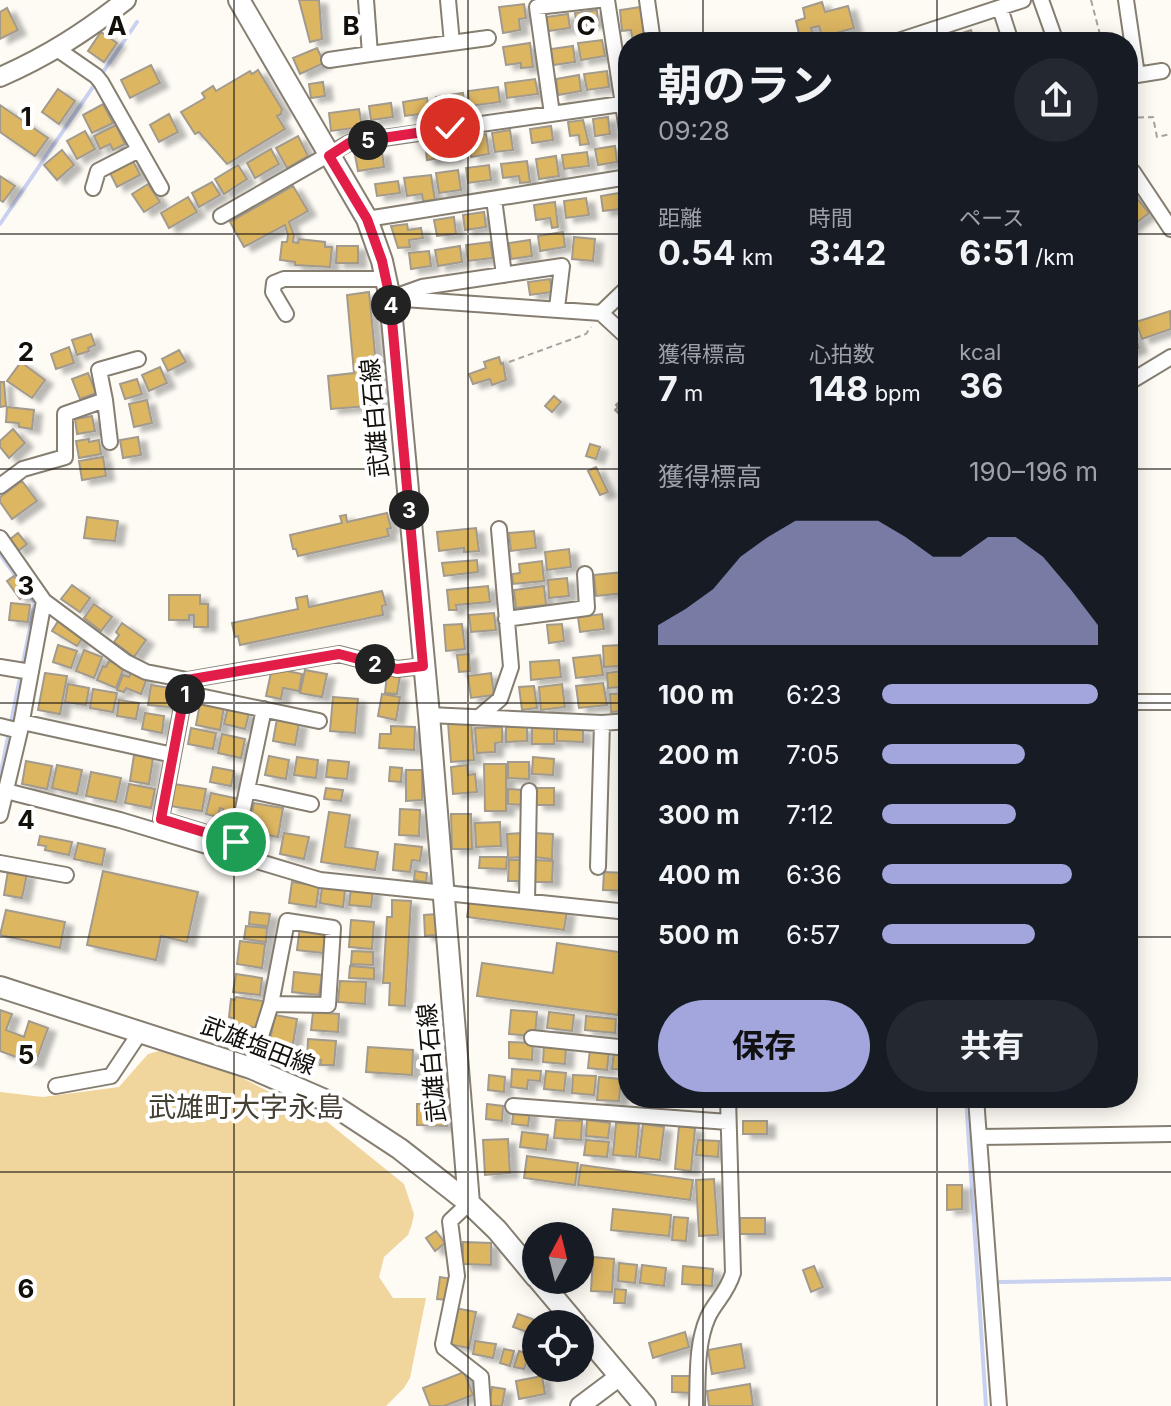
<!DOCTYPE html>
<html lang="ja">
<head>
<meta charset="utf-8">
<style>
  :root { --surface:#171b24; --page:#242831; --text:#f1f3f6; --muted:#9ea1a6; --accent:#a2a6dc }
  body { margin:0; font-family:Inter,"Noto Sans JP",sans-serif; background:var(--page); color:var(--text); height:100vh; display:flex; flex-direction:column; font-size:30px; white-space:nowrap }
  * { box-sizing:border-box; margin:0 }
  p { font-size:26px; color:var(--muted) }
  .icon { flex:none; width:44px; height:44px; fill:none; stroke:currentColor; stroke-width:2; stroke-linecap:round; stroke-linejoin:round }
  .map { position:relative; flex:1; overflow:hidden }
  .sheet { position:absolute; left:618px; top:32px; width:520px; height:1076px; display:flex; flex-direction:column; background:var(--surface); border-radius:32px; box-shadow:0 4px 20px #0003 }
  .sheet>* { flex:none }
  .needle { width:52px; rotate:7deg }
  .buttons { position:absolute; left:522px; top:1222px; display:grid; gap:16px }
  .buttons a { display:grid; place-items:center; width:72px; height:72px; border-radius:50%; background:var(--surface); box-shadow:0 4px 20px #0003; font-size:40px }
  .pin { position:absolute; display:grid; place-items:center; width:68px; height:68px; color:#fff; margin:-34px; border:4px solid #fff; border-radius:50%; box-shadow:0 2px 8px #0007 }
  .km { position:absolute; width:40px; height:40px; margin:-20px; border-radius:50%; background:#222; color:#fff; font-size:22px; line-height:40px; text-align:center }
  .round { display:grid; place-items:center; flex:none; width:84px; height:84px; border-radius:42px; background:var(--page) }
  .head { display:flex; align-items:center; justify-content:space-between; height:136px; padding:0 40px }
  h1 { font-size:44px; font-weight:700; line-height:60px }
  .figures { display:grid; grid-template-columns:repeat(3,1fr); gap:12px; height:136px; padding:8px 40px }
  .figures div { display:grid; align-content:center }
  .figures b { font-size:34px; font-weight:700 }
  .figures small { font-size:22px; font-weight:400 }
  .figures p { font-size:22px }
  .chart { height:224px; padding:16px 40px }
  .chart p { display:flex; justify-content:space-between }
  .chart svg { width:100%; height:144px; margin-top:8px; fill:var(--accent); opacity:.7 }
  .primary-button { display:flex; gap:16px; margin-top:auto; padding:16px 40px }
  .primary-button a { flex:1; height:92px; border-radius:48px; background:var(--accent); color:#111; font-size:32px; font-weight:700; line-height:92px; text-align:center }
  .primary-button a+a { background:var(--page); color:var(--text) }
  ul { padding:0 40px; list-style:none; font-size:26px }
  li { display:grid; grid-template-columns:128px 96px 1fr; align-items:center; height:60px }
  li i { height:20px; border-radius:10px; background:var(--accent) }
  .map>svg:first-child { display:block }
  .green { fill:#f0d59d }
  .lines { fill:none; stroke-linecap:round; stroke-linejoin:round }
  .stream { stroke:#c9d1f1; stroke-width:4 }
  .building { fill:#ddb662; stroke:#a19a8d; stroke-width:2; filter:url(#shadow) }
  .minor-casing { stroke:#857e71; stroke-width:18 }
  .tertiary-casing { stroke:#857e71; stroke-width:22 }
  .secondary-casing { stroke:#857e71; stroke-width:24 }
  .path { stroke:#a6a39d; stroke-width:2; stroke-dasharray:6 4; stroke-linecap:butt }
  .minor { stroke:#fff; stroke-width:14 }
  .tertiary { stroke:#fff; stroke-width:18 }
  .secondary { stroke:#fff; stroke-width:20 }
  .route-casing { stroke:#fff; stroke-width:16 }
  .route { stroke:#e11d48; stroke-width:10 }
  .grid { fill:none; stroke:#13100b; stroke-width:2; stroke-opacity:0.55 }
  .labels { text-anchor:middle; stroke-width:8; stroke-linejoin:round; paint-order:stroke }
  .street-label { font-size:24px; fill:#13100b; stroke:#fff }
  .quarter-label { font-size:28px; fill:#474135; stroke:#fff }
  .grid-label { font-size:26px; text-anchor:middle; font-weight:bold; fill:#13100b; stroke:#fff; stroke-width:8; stroke-linejoin:round; paint-order:stroke }
</style>
</head>
<body>
<div class="map">
<svg width="1171" height="1406" viewBox="0 0 1171 1406">
  <defs>
    <filter id="shadow"><feDropShadow dx="8" dy="4.5" stdDeviation="2" flood-color="#0004"/></filter>
  </defs>
  <rect width="100%" height="100%" fill="#fefbf5"/>
  <path class="green" d="M159,1051L213,1063L326,1121L404,1184L414,1214L412,1224L408,1235L384,1257L379,1277L393,1298H426L410,1378L404,1388L386,1406H0V1092L43,1097L119,1087L148,1054Z"/>
  <g class="lines">
    <path class="stream" d="M0,224L137,22
      M0,554L35,603L0,777
      M449,886L476,889
      M966,1098L986,1406
      M999,1282L1171,1279"/>
  </g>
  <path class="building" d="M299,0H319L322,39L310,42Z
    M822,2L825,12L848,6L854,28L822,37L819,26L811,28L815,42H801L796,21L805,18L803,8Z
    M524,4L526,18L519,19L520,30L503,33L499,7Z
    M641,7L645,42H633L631,30L622,31L620,10Z
    M7,8L18,30L0,39V12Z
    M597,10L598,23L577,26L575,13Z
    M568,14L570,28L548,31L546,17Z
    M971,30L975,42H952L950,37Z
    M101,32L117,43L104,62L88,51Z
    M602,40L605,56L581,60L578,43Z
    M530,43L533,67L521,68V63L506,65L503,47Z
    M573,46L575,62L553,65L551,49Z
    M317,48L324,63L300,74L293,58Z
    M151,65L160,83L130,98L121,80Z
    M258,70L282,109L281,114L277,116L285,129L227,164L199,132L195,134L181,112L205,98L202,93L213,86L216,91L250,71L252,74Z
    M607,71L609,87L587,90L584,74Z
    M579,75L581,91L558,95L556,79Z
    M535,79L538,94L507,98L505,83Z
    M323,82L325,96L311,98L309,84Z
    M498,87L500,102L470,106L468,91Z
    M58,89L75,101L59,124L42,112Z
    M463,93L465,109L438,113L436,97Z
    M427,98L429,113L405,116L403,102Z
    M391,103L393,117L371,120L369,106Z
    M103,104L113,123L92,133L83,115Z
    M0,105L48,138L35,156L0,132Z
    M359,109L362,127L331,131L329,113Z
    M169,114L178,132L159,142L150,125Z
    M608,117L610,134L595,136L593,119Z
    M583,120L589,144L580,145L579,135L570,136L568,122Z
    M116,125L125,144L113,150L110,144L100,149L94,136Z
    M551,126L553,140L532,143L530,129Z
    M510,130L513,150L495,152L492,133Z
    M85,131L95,149L77,159L67,141Z
    M486,134L489,154L471,157L468,136Z
    M298,136L308,156L287,168L276,148Z
    M452,139L454,156L427,160L425,143Z
    M615,146L617,162L598,165L595,149Z
    M271,149L279,164L255,178L247,163Z
    M62,150L74,165L57,180L44,165Z
    M382,151L384,167L358,171L355,155Z
    M587,152L589,166L564,169L562,155Z
    M556,156L559,176L539,179L536,159Z
    M132,159L140,175L117,187L109,171Z
    M527,161L530,182L520,183L519,176L503,178L501,164Z
    M238,165L247,179L224,194L215,179Z
    M489,165L491,180L468,183L466,168Z
    M458,170L461,190L439,193L436,173Z
    M431,175L435,200L423,201L422,194L407,196L404,178Z
    M0,176L15,186L3,202L0,200Z
    M398,181L400,193L377,196L375,184Z
    M212,182L220,195L199,207L192,193Z
    M148,184L160,202L144,212L132,194Z
    M293,186L308,211L289,222L294,235L293,242L298,243L299,239L325,242V247H332L330,267L295,265V262L280,260L282,242H287L288,235L285,225L244,247L230,222Z
    M1128,187L1149,213L1128,229Z
    M619,193L621,209L603,211L601,196Z
    M188,197L197,212L169,228L161,213Z
    M586,198L589,215L566,218L564,201Z
    M555,202L558,227L552,228L550,218L536,220L534,205Z
    M484,212L486,227L465,230L463,215Z
    M454,217L456,234L437,236L434,220Z
    M407,224L408,230L421,228L423,238L409,240L410,247L398,248L391,226Z
    M563,232L565,247L540,251L538,236Z
    M574,237L595,239L593,261L572,259Z
    M530,240L532,256L511,259L509,243Z
    M490,242L493,258L468,261L466,245Z
    M337,246H358V263H336Z
    M460,246L462,262L438,266L435,250Z
    M429,251L431,266L411,269L409,253Z
    M550,279L552,292L530,295L528,282Z
    M369,292L380,405L331,409L328,376L354,373L347,295Z
    M1170,311L1171,329L1142,339L1136,322Z
    M1128,325L1130,331L1133,330L1139,348L1128,352Z
    M91,334L95,345L88,348L89,351L77,355L72,340Z
    M69,347L74,363L56,369L51,354Z
    M179,350L186,362L168,371L162,359Z
    M499,357L501,364L503,363L506,380L492,385L490,379L473,384L469,374L486,368L484,362Z
    M21,362L45,380L32,398L7,381Z
    M160,367L167,383L149,391L142,375Z
    M88,373L96,393L80,399L72,379Z
    M137,379L142,394L125,399L120,384Z
    M0,382H4L6,406L0,407Z
    M554,396L561,402L552,412L545,406Z
    M623,398L628,403V423L615,410L618,407L616,405Z
    M147,400L152,423L134,427L129,404Z
    M7,407L34,410L32,429L19,427V423L6,422Z
    M92,416L95,431L77,434L75,419Z
    M13,429L25,443L9,458L0,447V441Z
    M138,437L141,455L123,458L120,440Z
    M89,439V442L99,440L101,454L79,458L76,441Z
    M590,444L600,447L596,459L586,456Z
    M103,457L106,476L82,480L79,461Z
    M596,467L608,492L600,495L588,471Z
    M22,481L37,501L12,519L0,502V497Z
    M387,513L391,528L387,529L389,536L298,556L296,549H293L290,535L342,523L340,516L346,515L347,522Z
    M87,517L118,521L115,541L84,538Z
    M476,528L479,551L464,552V548L439,551L437,532Z
    M534,531L536,548L511,551L509,533Z
    M18,533L27,544L18,551L9,540Z
    M569,549L571,567L547,570L545,552Z
    M477,560L478,572L444,576L442,563Z
    M542,561L544,581L513,584L512,574L520,573L519,564Z
    M623,572L625,593L596,596L594,575Z
    M14,576L27,594L20,599L7,581Z
    M567,578L569,596L549,598L548,580Z
    M72,585L90,598L80,612L61,599Z
    M488,586L490,602L456,605L457,610H449L447,590Z
    M544,586L546,605L516,608L514,590Z
    M382,591L386,605L382,606L383,615L240,645L238,636L235,637L232,623L298,609L296,598L307,596L309,607Z
    M169,595H200V604H208V627H194V615H189V620H169Z
    M11,603L30,605L28,622L9,620Z
    M94,604L112,617L101,631L84,618Z
    M494,613L496,630L471,632L469,615Z
    M602,614L604,629L580,632L578,617Z
    M60,618L85,634L77,646L52,631Z
    M122,623L146,640L134,657L114,642L119,635L116,632Z
    M462,624L465,649L446,651L444,625Z
    M562,624L564,641L549,643L547,625Z
    M58,645L77,651L71,668L53,662Z
    M621,645L622,666L604,667L603,646Z
    M84,650L102,657L94,678L76,671Z
    M469,654L470,671L459,672L457,655Z
    M600,655L603,675L576,678L573,658Z
    M559,660L561,677L531,680L530,662Z
    M109,661L124,667L116,688L97,680L103,666L106,667Z
    M272,668L302,674L299,691L283,688L281,699L266,696Z
    M305,670L327,674L322,697L300,693Z
    M622,671L623,687L608,688L607,673Z
    M131,672L147,678L141,694L126,688L124,692L117,690L123,675L129,677Z
    M45,673L67,676L60,714L38,710Z
    M491,673L494,695L471,698L468,676Z
    M387,674L400,676L397,694L385,693Z
    M603,683L607,705L579,708L576,686Z
    M68,684L89,688L86,705L65,702Z
    M562,684L565,707L541,710L539,687Z
    M151,685L171,688L169,707L148,705Z
    M534,686L537,708L522,710L519,687Z
    M93,689L117,693L113,712L90,708Z
    M626,693L627,711L611,712L610,694Z
    M382,694L400,697L396,720L378,716Z
    M333,697L358,699L355,733L330,731Z
    M119,700L139,703L136,719L117,716Z
    M200,703L224,707L220,730L196,725Z
    M228,708L249,713L245,729L224,724Z
    M145,713L164,716L162,733L142,729Z
    M277,719L299,723L295,745L273,741Z
    M471,721L474,760L451,762L448,723Z
    M391,726L415,727L414,750L379,748L380,734H391Z
    M532,726H554V744H532Z
    M502,727V742L495,743V752L477,753L475,728Z
    M506,727H527V741L506,742Z
    M191,728L216,733L213,749L188,744Z
    M557,729H583V742L557,741Z
    M222,734L245,739L241,758L218,753Z
    M134,755L153,758L149,784L130,781Z
    M269,756L289,760L286,779L265,775Z
    M297,757L318,760L316,778L294,775Z
    M533,757L554,759L553,775L532,774Z
    M328,760L349,762L347,779L326,777Z
    M26,761L52,766L47,789L22,784Z
    M508,762H529V779L508,778Z
    M620,762L628,763V779H625L626,775H619Z
    M484,764H506V811H485Z
    M57,765L82,770L77,794L52,788Z
    M467,765L468,775L475,774L477,792L453,794L451,767Z
    M213,767L234,771L231,786L210,782Z
    M390,767L402,768L401,782L389,781Z
    M406,770H422V800L406,801Z
    M91,772L121,778L116,802L86,796Z
    M129,784L155,789L151,808L125,803Z
    M174,784L206,789L202,811L170,806Z
    M326,788L343,790L341,801L324,799Z
    M536,788H554V805H536Z
    M508,789L524,790L523,805L508,804Z
    M211,793L239,799L235,820L222,818L223,809L220,808L218,817L206,814Z
    M254,803L283,808L278,837L248,831Z
    M400,809L420,810L419,836L399,835Z
    M329,812L350,815L345,847L378,852L375,870L321,862Z
    M451,814H471L472,849H452Z
    M500,822L501,846L476,847L475,823Z
    M284,833L309,837L304,859L280,854Z
    M522,833L523,857L508,858L507,834Z
    M534,833L553,834L552,859L533,857Z
    M40,836L72,842L69,855L45,850L46,846L38,845Z
    M78,843L105,849L102,865L74,859Z
    M395,844L422,847L420,861L412,860L410,872L393,870Z
    M480,857H507L506,869L479,868Z
    M509,860H523L522,881H508Z
    M535,860L553,861L552,882H535Z
    M8,871L27,874L22,898L4,895Z
    M103,871L198,892L187,942L161,936L156,960L87,945Z
    M415,871L427,873L426,882L414,880Z
    M604,872L627,873L626,891L603,890Z
    M292,882L319,886L316,907L289,903Z
    M322,887L345,890L343,907L320,903Z
    M351,888L373,890L371,907L349,905Z
    M470,898L567,911L564,930L467,917Z
    M392,900L411,901L405,1006L389,1005L390,983H383L387,917H392Z
    M6,910L65,922L60,948L0,935Z
    M250,912L270,914L268,926L249,924Z
    M436,914V935L425,936L424,915Z
    M351,920L374,922L372,949L349,947Z
    M246,926L267,928L266,942L244,939Z
    M300,926L326,930L323,953L297,950Z
    M240,941L265,944L262,968L237,964Z
    M557,943L626,953L618,1015L477,996L482,963L553,973Z
    M352,951L373,952V965L351,964Z
    M350,966L374,968V979L349,978Z
    M294,972L322,975L319,995L292,992Z
    M236,974L262,978L260,995L233,992Z
    M340,981L366,982L365,1004L338,1002Z
    M236,997L263,1001L259,1028L231,1023L232,1018L229,1017L231,999L235,1000Z
    M0,1010L12,1014L6,1030L24,1037L29,1021L48,1028L35,1064L0,1051Z
    M511,1010L537,1012L535,1036L509,1034Z
    M313,1012L339,1014L338,1032L311,1030Z
    M549,1012L574,1015L572,1031L547,1028Z
    M275,1015L297,1019L293,1044L270,1040Z
    M586,1016L616,1019L615,1033L585,1030Z
    M622,1018H628V1040L620,1039Z
    M308,1039L336,1041L334,1065H320L321,1060L307,1059Z
    M509,1042L533,1043L532,1060L509,1058Z
    M544,1045L566,1047L565,1064L543,1062Z
    M368,1047L413,1050L412,1075L366,1072Z
    M590,1049L609,1051L607,1070L588,1068Z
    M614,1052L628,1053V1070L612,1069Z
    M422,1068H441L440,1093H421Z
    M512,1069L541,1071L540,1081L528,1080L527,1089L511,1087Z
    M546,1071L566,1073L564,1091L544,1089Z
    M489,1075L505,1077L504,1092L488,1090Z
    M573,1075L596,1076L594,1095L572,1093Z
    M599,1077L621,1079L619,1101L597,1100Z
    M417,1104H448L447,1126L417,1125Z
    M487,1104L503,1106L502,1121L486,1119Z
    M514,1109L530,1111L528,1126L512,1124Z
    M556,1120L582,1121L581,1140L554,1138Z
    M587,1120L610,1123L608,1138L586,1136Z
    M743,1121H767V1134H743Z
    M616,1123L639,1124L636,1157L613,1155Z
    M643,1124L664,1127L660,1160L639,1157Z
    M679,1126L695,1128L691,1171L675,1169Z
    M522,1132L548,1135L546,1150L520,1147Z
    M508,1139L510,1173L485,1175L483,1140Z
    M586,1140L609,1142L607,1157L584,1155Z
    M698,1140L719,1141L718,1157L696,1155Z
    M527,1156L578,1163L575,1185L524,1178Z
    M581,1165L693,1180L690,1200L578,1185Z
    M714,1179L718,1235L699,1236L696,1180Z
    M947,1185H962V1209L947,1210Z
    M613,1209L671,1215L669,1236L611,1230Z
    M674,1217L688,1218L686,1241L672,1240Z
    M740,1218H765V1234H739Z
    M436,1231L445,1243L435,1251L426,1238Z
    M463,1242L491,1243V1265L463,1264Z
    M593,1257L614,1259L612,1292L591,1291Z
    M619,1263L637,1265L635,1283L618,1281Z
    M642,1265L666,1268L664,1286L640,1283Z
    M683,1266L713,1269L712,1286L682,1284Z
    M814,1266L823,1287L811,1292L803,1270Z
    M440,1277L451,1279L447,1300L437,1299Z
    M615,1289L626,1290L625,1303H614Z
    M455,1308L476,1312L469,1348L448,1344Z
    M518,1314L535,1320L530,1333L513,1327Z
    M685,1332L689,1347L653,1358L649,1343Z
    M475,1341L496,1344L493,1358L473,1354Z
    M741,1344L745,1368L712,1374L708,1350Z
    M504,1349L514,1351L510,1366L500,1363Z
    M519,1351L529,1354L524,1369L514,1367Z
    M464,1372L473,1395L444,1406H430L423,1388Z
    M542,1376L545,1394L519,1399L516,1381Z
    M672,1376H691V1393L672,1392Z
    M750,1384L753,1406H709L707,1391Z
    M492,1387L505,1389L502,1406H489Z"/>
  <g class="lines">
    <g class="minor-casing">
      <path id="minor" d="M448,0L452,43
        M607,0L628,137
        M647,0L653,42
        M1041,0L1056,42
        M1126,0L1137,75L1162,71
        M1000,8L1011,42
        M895,42L1023,0
        M57,49L96,76L101,82L161,188
        M370,54L488,38
        M329,60L370,54L366,0
        M552,114L537,7L598,0
        M1128,172H1133L1171,229
        M93,188L98,171L139,150
        M494,199L504,275
        M221,216L349,143L628,103
        M367,219L628,177
        M394,297L422,287L562,266L557,308
        M390,298L601,313L628,338
        M601,313L628,287
        M286,314L273,292L274,283L284,279H386
        M1128,383L1171,357
        M105,400L110,442
        M0,486L23,469L65,457V414L105,400L99,370L138,359
        M0,538L44,601L126,662L146,672L187,680L339,654L397,669L423,666
        M506,619L587,608L585,574
        M0,667L31,672
        M187,680L161,819L236,842L264,709
        M185,693L319,721
        M1128,702H1171
        M429,715L602,723L628,721
        M479,717L500,699L511,667L499,529
        M22,722L173,755
        M0,726L20,731L0,815
        M20,731L44,601
        M247,790L311,804
        M6,791L120,820L320,880L628,912
        M0,863L66,875
        M598,867L602,723
        M527,901L529,791
        M532,1038L628,1048
        M251,1068L271,1004L287,921L333,928L328,1005L271,1004
        M56,1086L111,1076L141,1031
        M976,1098L999,1406
        M513,1106L728,1122
        M979,1137L1171,1134
        M469,1203L450,1221L457,1276L443,1344L444,1348L481,1377L483,1406
        M697,1406C698,1377 696,1344 708,1317C716,1300 726,1295 733,1273L728,1098"/>
    </g>
    <g class="tertiary-casing">
      <path id="tertiary" d="M0,77C48,56 85,32 126,0
        M580,1406L620,1376"/>
    </g>
    <g class="secondary-casing">
      <path id="secondary" d="M239,0L367,219L382,261L390,298L429,715L469,1203
        M0,987L251,1068L327,1101L400,1149L469,1203L497,1230L536,1277
        M539,1280L576,1324
        M580,1329L645,1406"/>
    </g>
    <path class="path" d="M1091,0L1102,42
      M1128,118L1153,117L1157,137L1171,134
      M509,362L586,334L591,327"/>
    <use href="#minor" class="minor"/>
    <use href="#tertiary" class="tertiary"/>
    <use href="#secondary" class="secondary"/>
  </g>
  <g class="lines">
    <g class="route-casing">
      <path id="route" d="M236,842L161,819L187,680L339,654L397,669L423,666L390,298L382,261L367,219L329,156L349,143L450,128"/>
    </g>
    <use href="#route" class="route"/>
  </g>
  <path class="grid" d="M234,0V1406M468,0V1406M703,0V42M937,0V42M0,234H628M1128,234H1171M0,469H628M1128,469H1171M0,703H628M1128,703H1171M0,937H628M1128,937H1171M703,1098V1406M937,1098V1406M0,1172H1171"/>
  <g class="labels">
    <g class="street-label">
      <text transform="translate(375 418) rotate(-95)" y="8">武雄白石線</text>
      <text transform="translate(258 1046) rotate(21)" y="8">武雄塩田線</text>
      <text transform="translate(432 1063) rotate(-95)" y="8">武雄白石線</text>
    </g>
    <g class="quarter-label">
      <text x="246" y="1117">武雄町大字永島</text>
    </g>
  </g>
  <g class="grid-label">
    <text x="117" y="35">A</text>
    <text x="351" y="35">B</text>
    <text x="586" y="35">C</text>
    <text x="26" y="126">1</text>
    <text x="26" y="361">2</text>
    <text x="26" y="595">3</text>
    <text x="26" y="829">4</text>
    <text x="26" y="1064">5</text>
    <text x="26" y="1298">6</text>
  </g>
</svg>
<div class="buttons">
<a><svg class="needle" viewBox="-14 -14 28 28"><path d="M0-13l5 13h-10z" fill="#e53935"/><path d="M0 13l5-13h-10z" fill="#9ea1a6"/></svg></a>
<a><svg class="icon" aria-label="locate" viewBox="0 0 24 24"><circle cx="12" cy="12" r="6"/><path d="M12 2v4M12 18v4M2 12h4M18 12h4"/></svg></a>
</div>
<div class="pin" style="left:236px;top:842px;background:#1e9e55"><svg class="icon" aria-label="arrive" viewBox="0 0 24 24"><path d="M6 21V4h12l-3 4 3 4H6"/></svg></div>
<div class="pin" style="left:450px;top:128px;background:#d93025"><svg class="icon" aria-label="check" viewBox="0 0 24 24"><path d="M5 12l5 5 9-10"/></svg></div>
<b class="km" style="left:185px;top:694px">1</b>
<b class="km" style="left:375px;top:664px">2</b>
<b class="km" style="left:409px;top:510px">3</b>
<b class="km" style="left:391px;top:305px">4</b>
<b class="km" style="left:368px;top:140px">5</b>
<section class="sheet">
<div class="head"><div><h1>朝のラン</h1><p>09:28</p></div><a class="round"><svg class="icon" aria-label="share" viewBox="0 0 24 24"><path d="M12 15V3M7 8l5-5 5 5M5 13v7h14v-7"/></svg></a></div>
<div class="figures">
<div><p>距離</p><b>0.54<small> km</small></b></div>
<div><p>時間</p><b>3:42</b></div>
<div><p>ペース</p><b>6:51<small> /km</small></b></div>
</div>
<div class="figures">
<div><p>獲得標高</p><b>7<small> m</small></b></div>
<div><p>心拍数</p><b>148<small> bpm</small></b></div>
<div><p>kcal</p><b>36</b></div>
</div>
<div class="chart"><p><span>獲得標高</span>190–196 m</p>
<svg viewBox="0 0 160 44" preserveAspectRatio="none"><path d="M0 44V38L10 33L20 27L30 17L40 11L50 6L60 6L70 6L80 6L90 11L100 17L110 17L120 11L130 11L140 17L150 27L160 38V44z"/></svg>
</div>
<ul>
<li><b>100 m</b>6:23<i style="width:100%"></i></li>
<li><b>200 m</b>7:05<i style="width:66%"></i></li>
<li><b>300 m</b>7:12<i style="width:62%"></i></li>
<li><b>400 m</b>6:36<i style="width:88%"></i></li>
<li><b>500 m</b>6:57<i style="width:71%"></i></li>
</ul>
<div class="primary-button"><a>保存</a><a>共有</a></div>
</section>
</div>
</body>
</html>
